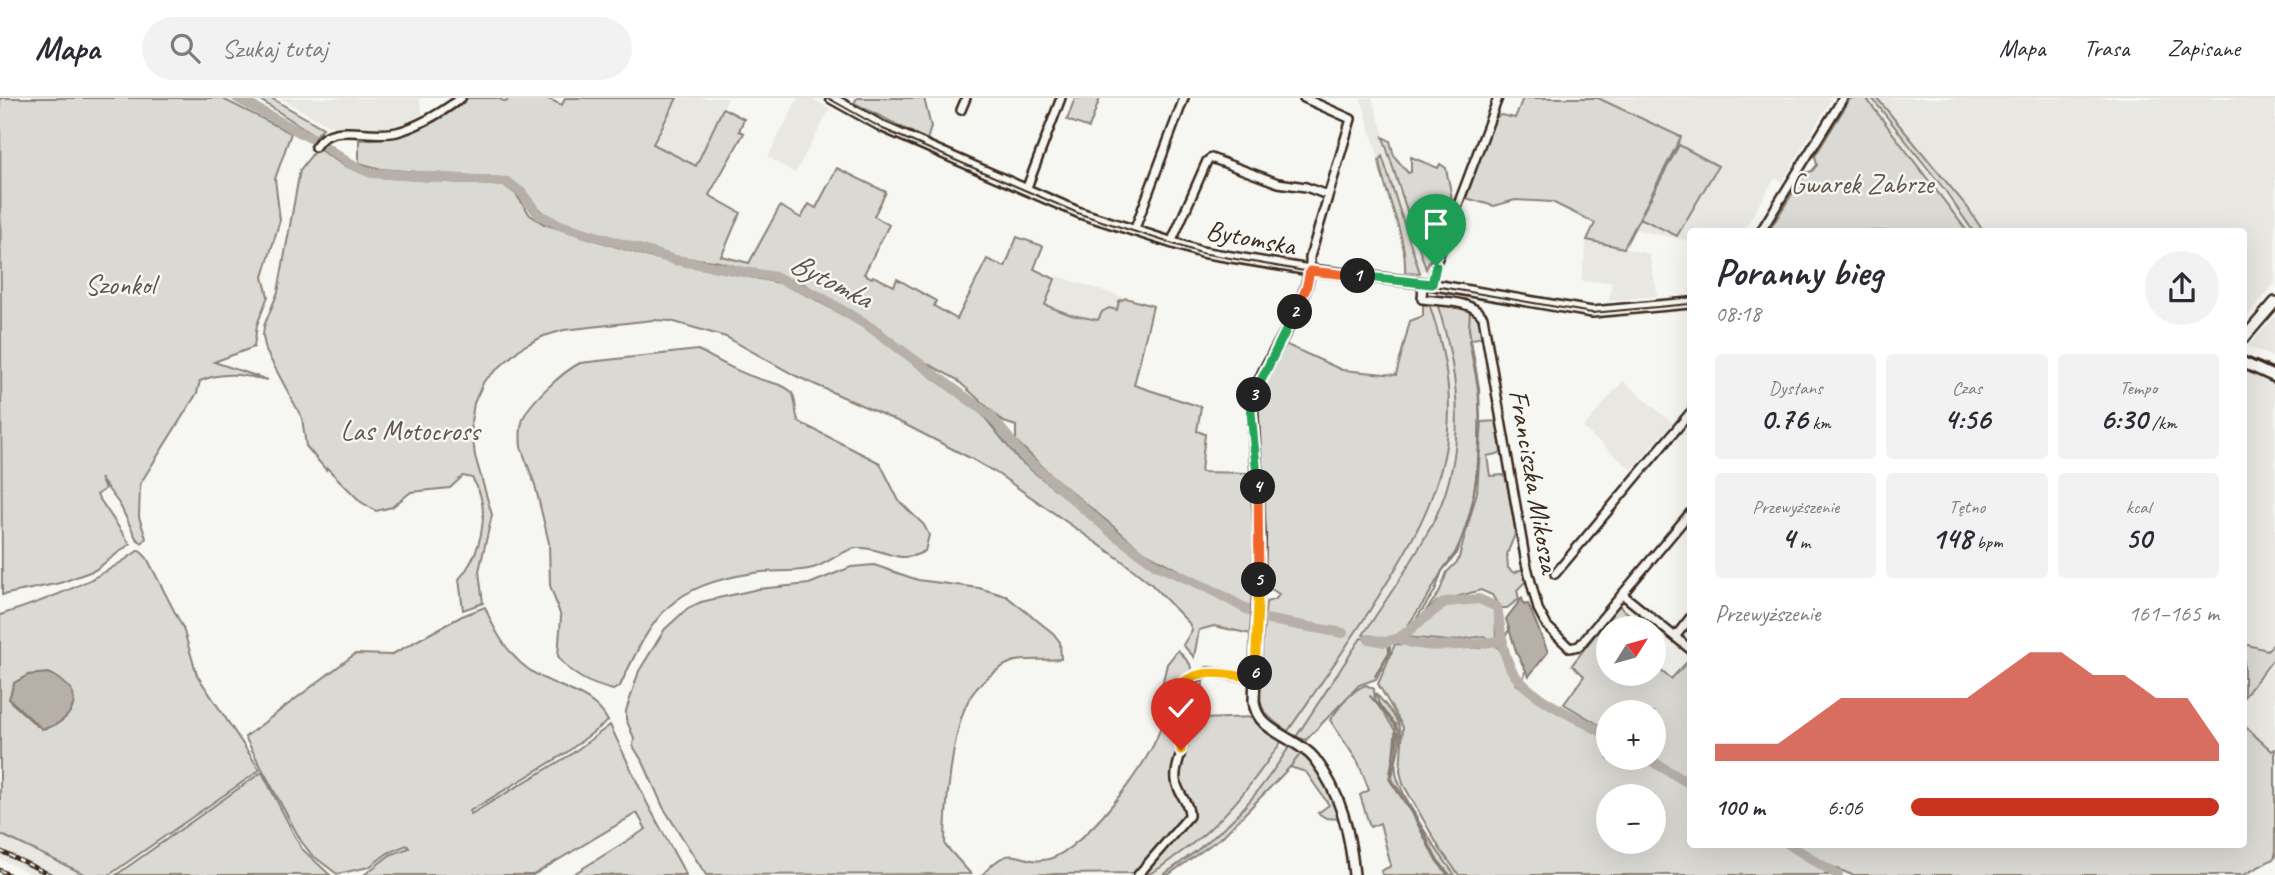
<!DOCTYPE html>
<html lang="pl">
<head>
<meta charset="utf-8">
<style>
  :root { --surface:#fff; --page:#f2f2f3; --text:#2b2b33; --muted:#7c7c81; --line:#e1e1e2; --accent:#c8321e }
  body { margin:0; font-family:Caveat,sans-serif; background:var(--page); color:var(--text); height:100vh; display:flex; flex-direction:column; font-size:26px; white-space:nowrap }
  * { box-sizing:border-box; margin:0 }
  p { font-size:23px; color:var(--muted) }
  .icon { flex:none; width:38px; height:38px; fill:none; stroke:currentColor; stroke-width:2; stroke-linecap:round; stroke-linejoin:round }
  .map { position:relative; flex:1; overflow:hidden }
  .details { position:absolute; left:1687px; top:130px; width:560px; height:620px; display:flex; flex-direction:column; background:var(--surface); border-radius:7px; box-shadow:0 7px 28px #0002 }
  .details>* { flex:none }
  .needle { width:46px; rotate:53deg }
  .buttons { position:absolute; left:1596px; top:518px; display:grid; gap:14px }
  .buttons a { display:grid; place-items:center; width:70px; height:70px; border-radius:50%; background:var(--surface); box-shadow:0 7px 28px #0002; font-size:35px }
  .pin { position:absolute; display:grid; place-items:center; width:60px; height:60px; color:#fff; margin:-72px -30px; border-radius:50% 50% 50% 0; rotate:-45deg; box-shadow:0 0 7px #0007 }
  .pin .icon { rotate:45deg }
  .km { position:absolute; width:35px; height:35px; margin:-18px; border-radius:50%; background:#222; color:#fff; font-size:19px; line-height:35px; text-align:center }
  .round { display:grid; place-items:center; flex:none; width:74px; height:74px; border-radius:37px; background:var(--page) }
  .head { display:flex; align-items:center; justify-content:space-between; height:119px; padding:0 28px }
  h1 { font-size:38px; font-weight:700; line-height:52px }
  .stats { display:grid; grid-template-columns:repeat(3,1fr); gap:10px; height:119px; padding:7px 28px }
  .stats div { display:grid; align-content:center; border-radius:7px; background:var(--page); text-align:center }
  .stats b { font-size:30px; font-weight:700 }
  .stats small { font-size:19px; font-weight:400 }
  .stats p { font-size:19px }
  .chart { height:196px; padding:14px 28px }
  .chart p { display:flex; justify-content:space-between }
  .chart svg { width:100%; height:126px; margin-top:7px; fill:var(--accent); opacity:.7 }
  ul { padding:0 28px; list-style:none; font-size:23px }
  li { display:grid; grid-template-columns:112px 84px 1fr; align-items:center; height:52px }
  li i { height:18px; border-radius:9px; background:var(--accent) }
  header { display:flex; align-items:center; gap:42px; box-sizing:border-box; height:98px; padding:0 35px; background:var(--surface); border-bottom:2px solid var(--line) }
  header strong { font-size:33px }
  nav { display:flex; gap:38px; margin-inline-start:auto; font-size:24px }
  .search { width:490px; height:63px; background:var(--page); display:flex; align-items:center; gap:18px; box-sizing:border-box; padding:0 24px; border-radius:38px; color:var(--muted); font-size:26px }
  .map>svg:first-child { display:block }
  .built { fill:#e8e7e2 }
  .green { fill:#dad9d3; stroke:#8a8278; stroke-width:2; fill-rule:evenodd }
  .water { fill:#b6b0a9; stroke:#857a71; stroke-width:2 }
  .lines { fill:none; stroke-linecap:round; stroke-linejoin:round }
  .stream { stroke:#857a71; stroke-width:2 }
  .river { stroke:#b6b0a9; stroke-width:10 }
  .minor-casing { stroke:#3b2a1e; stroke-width:12 }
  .tertiary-casing { stroke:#3b2a1e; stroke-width:14 }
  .minor { stroke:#f6f6f2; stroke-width:7 }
  .tertiary { stroke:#f6f6f2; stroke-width:9 }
  .tram { stroke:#3b2a1e; stroke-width:2 }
  .rail-casing { stroke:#3b2a1e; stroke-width:4.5 }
  .rail { stroke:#f6f6f2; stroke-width:2; stroke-dasharray:5; stroke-linecap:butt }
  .split-1-casing { stroke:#fff; stroke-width:14 }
  .split-2-casing { stroke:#fff; stroke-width:14 }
  .split-3-casing { stroke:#fff; stroke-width:14 }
  .split-4-casing { stroke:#fff; stroke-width:14 }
  .split-5-casing { stroke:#fff; stroke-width:14 }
  .split-6-casing { stroke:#fff; stroke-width:14 }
  .split-7-casing { stroke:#fff; stroke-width:14 }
  .split-8-casing { stroke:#fff; stroke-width:14 }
  .split-1 { stroke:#22a559; stroke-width:9 }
  .split-2 { stroke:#f0652b; stroke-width:9 }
  .split-3 { stroke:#22a559; stroke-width:9 }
  .split-4 { stroke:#22a559; stroke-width:9 }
  .split-5 { stroke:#f0652b; stroke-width:9 }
  .split-6 { stroke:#f5b400; stroke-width:9 }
  .split-7 { stroke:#f5b400; stroke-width:9 }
  .split-8 { stroke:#f5b400; stroke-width:9 }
  .labels { text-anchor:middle; stroke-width:5; stroke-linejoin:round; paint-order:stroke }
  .park-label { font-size:28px; fill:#63564b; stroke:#f6f6f2 }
  .street-label { font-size:28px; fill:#3b2a1e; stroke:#f6f6f2 }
  .water-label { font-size:30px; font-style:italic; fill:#605248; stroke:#f6f6f2 }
</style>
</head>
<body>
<header>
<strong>Mapa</strong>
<div class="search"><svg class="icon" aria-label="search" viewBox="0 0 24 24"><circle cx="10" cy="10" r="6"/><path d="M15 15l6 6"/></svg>Szukaj tutaj</div>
<nav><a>Mapa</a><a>Trasa</a><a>Zapisane</a></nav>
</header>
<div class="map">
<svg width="2275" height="777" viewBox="0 0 2275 777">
  <rect width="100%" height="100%" fill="#f6f6f2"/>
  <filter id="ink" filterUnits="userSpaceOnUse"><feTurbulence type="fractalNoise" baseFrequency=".0143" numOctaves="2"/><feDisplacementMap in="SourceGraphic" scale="14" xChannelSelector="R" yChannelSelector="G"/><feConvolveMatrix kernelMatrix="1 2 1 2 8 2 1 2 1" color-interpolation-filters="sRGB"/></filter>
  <g filter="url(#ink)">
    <path class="built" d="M280,0H419L423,18L403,29L384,33L343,31L326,26Z
      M677,0H728L696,68L653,46Z
      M798,0H811L830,11L795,75L768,59Z
      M1361,0H1372L1426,171L1420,175L1383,59L1379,62Z
      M1599,0H1832L1782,84L1775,80L1743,133L1693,132L1690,133L1688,143L1632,131L1680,39Z
      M1866,0H1872L1878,7L1973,133H1967Z
      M1877,0H2275V185L2244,222V133H1983L1968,110Z
      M1587,142L1649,156L1658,198L1609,203L1612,184L1581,183Z
      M1057,178L1126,200L1119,203L1117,212L1098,222L1071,217L1044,206Z
      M1429,205H1437L1444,226L1457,295L1456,338L1449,379L1436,417L1418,450L1296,639L1288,633L1390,481L1434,400L1448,337L1449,294L1443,253Z
      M2275,218V260L2249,248Z
      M2244,272L2275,286V545L2267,552L2244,546Z
      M1623,283L1672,325L1632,372L1583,330Z
      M2273,566L2275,569V651L2273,653L2244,628V601Z
      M1279,648L1287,653L1241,715L1193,757L1163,777H1149L1189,750L1247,694Z
      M0,736L61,766L86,777H33L21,771L0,761Z"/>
    <path class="green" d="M0,0H221L291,35L275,81L280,122L263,179L268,198L257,227L254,249L214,264L268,282C242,277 224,273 200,283L197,295L140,386L139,419L146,440L142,445L136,440L120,407L100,380L105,391L97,397L130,446L95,472L60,485L2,497Z
      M257,0H271L323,30L316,38Z
      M468,0H497L506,4L509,0H546L562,7L565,0H677L653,46L696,68L723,10L744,21L739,33L744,35L709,97L741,115C732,130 729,144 721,158L749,165L780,108L801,120L809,106L816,110L837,70L886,94L874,118L889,127L864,176L872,180L873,178L894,188L897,181L936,203L934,208L957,221L987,161L1005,169L1017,139L1043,148L1034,171L1055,181L1045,207L1071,217L1098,222L1102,214L1109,210L1117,212L1119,203L1126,200L1153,208L1134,287L1201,309L1197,333L1205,336L1201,374L1250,375L1253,430V512L1144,454L1051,377L1016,343V328L1004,324L956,281L908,255L879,230L802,185L715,163L677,159L559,124C536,114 527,92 506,81L381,71L359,65V42C400,40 437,29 468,0Z
      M857,0H924L931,29L927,42L854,5Z
      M1075,0H1100L1089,30L1067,22Z
      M1523,0H1598L1681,39L1624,150L1587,142L1595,125L1552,104L1515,102L1494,108L1466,100L1494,20L1501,17L1515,20Z
      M1859,0H1866L1967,133H1769L1805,75L1812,73L1817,67L1815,58L1850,1Z
      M1872,0H1877L1968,110L1983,133H1973L1944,91Z
      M1383,39L1390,43L1394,58L1408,75L1411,74V59L1438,70L1440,66L1446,70C1448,85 1457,104 1446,116L1426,120L1429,142L1434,151L1426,171Z
      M1679,47L1718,68L1677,138L1640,120Z
      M317,50L345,68L378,79L505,88L516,96L530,117L544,126L649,159L780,185L811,199L868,232L982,316L1019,362L1130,452L1156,470L1206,492L1254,519L1251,536L1214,528L1199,532L1194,559L1183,547L1192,532L1189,525L1151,486L1121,462L998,376L970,360L906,327L796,278L726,239L671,223L653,222L564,232L544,238L522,249L484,283L474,305L471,324L475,358L492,417L479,473L483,505L463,512L459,481C481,456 493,410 472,380L463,378L450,390L411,394L392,409L376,413L361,404L327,370L326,372L306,348L302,320L266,253L263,238L264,228L278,194L300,72Z
      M1382,58L1420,175L1405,174C1407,136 1385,99 1379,62Z
      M1429,205C1470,326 1445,393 1380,496C1351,543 1319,588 1288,633C1250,610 1261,600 1263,561L1261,558L1266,504L1276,501L1279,496L1271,491L1266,495L1265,393L1257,316L1266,282L1285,246L1342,272L1396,277L1410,223L1423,218V207Z
      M1437,205C1467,210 1478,205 1482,239L1469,242C1472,263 1479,285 1479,306C1481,349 1477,413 1456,453C1452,461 1445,467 1441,475C1434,487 1430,496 1422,507C1403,532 1402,551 1363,537C1388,498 1416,460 1436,418C1468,350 1459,274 1437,205Z
      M698,252C721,264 744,278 770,284C777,286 790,289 793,297C797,305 794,315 799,324L880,365L899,403L924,427L929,437L925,453C895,469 885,448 857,450C843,451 828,466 813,470C795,475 774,472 754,475C670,488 654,515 620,588L613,592C590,586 571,578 558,558L561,519L550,487L549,445L535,387L521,349C520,339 520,330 523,321C529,304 564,273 580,265Z
      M1498,323L1501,355L1487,358L1490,378L1503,377L1506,381L1516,434L1507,456L1508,470L1514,475L1522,471L1527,482L1517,492L1519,501L1507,510H1500L1492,497L1481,492L1437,504L1424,515L1439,495L1447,474L1458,463L1477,394L1482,324Z
      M139,452L147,460L183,530L197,577L260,672L109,777H86L0,736V517C50,501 97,483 139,452ZM51,576L71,591L72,611L65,620L37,628L11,604L12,590L28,577Z
      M874,467L918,482L979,490L1006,498L1053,535L1060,544L1061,561C1047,563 1024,560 1012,564C996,570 975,589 968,603C952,634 945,712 945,747L971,776L706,777L663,709L644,666L633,648L634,640L626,621V613L639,573L665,531L688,510L701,504L758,491L809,486L851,469Z
      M1482,503L1495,509L1496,542L1490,543L1484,538L1449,543L1406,539L1443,508Z
      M1618,507L1646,530H1608V576H1654V567L1671,581L1687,564L1690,568V684L1654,660V614H1608V632L1564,606L1584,578L1572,567Z
      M485,509C494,532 507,556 528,571C554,591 592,592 608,623L566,655L470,713L471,716L570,657L610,627L647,705L686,777H572L646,731L637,715L533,777H364L390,757L409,750L407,747L388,755L369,769L337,776L312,757L301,743L245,639L355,556L391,557L462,518Z
      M1361,540L1390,544V554L1376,581L1359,587L1306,642L1296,639Z
      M1494,545L1501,553L1516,586L1608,642V660H1639L1690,690V746H1784L1837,777H1459L1440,751L1403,686L1400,673L1403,629L1378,586L1395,546L1480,550ZM1608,698H1654V744H1608Z
      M2275,545V559L2244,599V546L2267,552Z
      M1178,552L1190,566L1192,575L1175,587H1162L1167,566Z
      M1203,578L1202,621L1253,619L1261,628L1284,640C1250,689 1223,726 1173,760C1162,768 1153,777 1140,777L1191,723C1196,706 1182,699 1179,683C1176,671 1186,658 1185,646C1182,608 1160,602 1203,578Z
      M1366,587L1374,591L1375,603L1397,635L1389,681L1413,717L1435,761L1448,777H1383L1381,773L1391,768L1380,725L1370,729L1360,697L1369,692L1358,664L1330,622C1339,610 1351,592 1366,587Z
      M1162,591L1173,592L1170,603L1180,646L1173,685L1187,716L1137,775L982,777C1016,739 1017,769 1049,761C1083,752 1148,667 1159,634C1164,620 1164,606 1162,591Z
      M1376,595C1383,605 1398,619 1400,631C1403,647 1392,664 1397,679C1407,709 1436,752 1455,777H1450L1436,760L1415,716L1392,681L1399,633L1379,606Z
      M2244,628L2272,653L2275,651V760L2244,777H1852L1821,764L1792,746H2244Z
      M1291,646L1314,668L1340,715L1339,721L1326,720L1318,715L1329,707L1306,674L1290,669L1223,738L1168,777H1163C1223,736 1252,707 1291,646Z
      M262,674L301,750L330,777H116Z"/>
    <path class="water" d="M1522,500L1524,507L1528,506L1548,554L1529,578L1517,556L1506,521Z
      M48,575L55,578L71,591C81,611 61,628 42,631L9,601L14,585L28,577Z"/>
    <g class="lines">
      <path class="stream" d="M1408,533L1435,493L1442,473L1457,455L1471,412L1478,367L1480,319L1479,290L1469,231L1470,211
        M1503,543L1509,532
        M1375,578L1389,554L1388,543
        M1522,587L1525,574
        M1370,598L1396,627L1391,683L1414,717L1436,761L1449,777
        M1290,669L1302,654"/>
      <path class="river" d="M237,0L323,47L350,66L371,75L507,84L521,94L539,117L560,127L675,162L775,179L819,198L870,229L991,318L1023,358L1112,435L1156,467L1208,490L1265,521L1343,535
        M1399,540C1423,554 1474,545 1503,543
        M1369,541L1385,544L1399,540L1445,504L1479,501L1497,509C1501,529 1501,550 1510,569C1523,598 1580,621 1608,637
        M1647,660L1690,686
        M1788,746L1838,777"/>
      <g class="minor-casing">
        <path id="minor" d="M1304,0L1351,21L1310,159V172
          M961,12L966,0
          M315,49C331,22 368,41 397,34C420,28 442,14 461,0
          M1026,92L1061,0
          M1134,133L1184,0
          M1761,133L1843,0
          M1171,145L1207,63L1211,60L1278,85L1306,89L1327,97
          M1423,185L1422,201C1441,204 1471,201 1483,219L1526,465L1538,511L1547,528L1570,550L1579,548L1690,415
          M1432,186L1435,168L1498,0
          M1555,476L1690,315
          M1622,496L1690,551
          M1675,539L1690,520
          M1138,777L1189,718C1190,704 1177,696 1176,682C1174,668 1183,657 1182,644C1182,624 1168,608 1179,589L1208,574L1255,580"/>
      </g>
      <g class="tertiary-casing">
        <path id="tertiary" d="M831,0L883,29L1080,115L1201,154L1310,172L1423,185L1592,214L1690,205
          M1310,172C1303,220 1264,258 1252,304L1260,439L1254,603C1256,634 1297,639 1314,660C1341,695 1350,734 1354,777
          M2244,240L2275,204
          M2244,265L2275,279"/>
      </g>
      <use href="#minor" class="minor"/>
      <use href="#tertiary" class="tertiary"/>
      <path class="tram" d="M828,0L883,31L1080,116L1201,155L1310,174L1423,186L1592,215L1690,206
        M2244,258L2275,271"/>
      <g class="rail-casing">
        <path id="rail" d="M0,753L51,777
          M0,772L9,777"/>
      </g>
      <use href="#rail" class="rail"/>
    </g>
  </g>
  <g class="lines" filter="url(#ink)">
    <g class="split-1-casing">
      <path id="split-1" d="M1358,178L1432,186L1436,168"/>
    </g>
    <g class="split-2-casing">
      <path id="split-2" d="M1295,214L1306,191L1310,173L1358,178"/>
    </g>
    <g class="split-3-casing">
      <path id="split-3" d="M1254,297L1295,214"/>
    </g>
    <g class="split-4-casing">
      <path id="split-4" d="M1254,297L1251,314L1258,389"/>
    </g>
    <g class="split-5-casing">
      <path id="split-5" d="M1258,389L1259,482"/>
    </g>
    <g class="split-6-casing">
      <path id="split-6" d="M1255,575L1259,482"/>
    </g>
    <g class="split-7-casing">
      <path id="split-7" d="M1175,595C1191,565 1229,577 1255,580V575"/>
    </g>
    <g class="split-8-casing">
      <path id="split-8" d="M1175,595C1171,614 1184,632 1181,652"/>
    </g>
    <use href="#split-1" class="split-1"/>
    <use href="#split-2" class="split-2"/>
    <use href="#split-3" class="split-3"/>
    <use href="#split-4" class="split-4"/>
    <use href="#split-5" class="split-5"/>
    <use href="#split-6" class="split-6"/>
    <use href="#split-7" class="split-7"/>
    <use href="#split-8" class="split-8"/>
  </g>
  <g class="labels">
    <g class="park-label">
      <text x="1862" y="95">Gwarek Zabrze</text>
      <text x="120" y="196">Szonkol</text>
      <text x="410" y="342">Las Motocross</text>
    </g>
    <g class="street-label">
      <text transform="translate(1251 139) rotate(11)" y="10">Bytomska</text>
      <text transform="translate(1535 383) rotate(80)" y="10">Franciszka Mikosza</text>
    </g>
    <g class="water-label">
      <text transform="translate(831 182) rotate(27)" y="10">Bytomka</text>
    </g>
  </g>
</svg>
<div class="buttons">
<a><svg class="needle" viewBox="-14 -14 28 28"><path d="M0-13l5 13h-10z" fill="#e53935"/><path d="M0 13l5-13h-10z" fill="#7c7c81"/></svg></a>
<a>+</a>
<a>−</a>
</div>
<div class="pin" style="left:1436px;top:168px;background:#1e9e55"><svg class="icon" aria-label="arrive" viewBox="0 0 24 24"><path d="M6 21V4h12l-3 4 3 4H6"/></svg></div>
<div class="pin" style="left:1181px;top:652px;background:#d93025"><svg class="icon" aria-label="check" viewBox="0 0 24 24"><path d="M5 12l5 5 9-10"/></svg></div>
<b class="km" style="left:1358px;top:178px">1</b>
<b class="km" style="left:1295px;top:214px">2</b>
<b class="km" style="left:1254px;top:297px">3</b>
<b class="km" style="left:1258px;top:389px">4</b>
<b class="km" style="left:1259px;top:482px">5</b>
<b class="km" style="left:1255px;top:575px">6</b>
<section class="details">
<div class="head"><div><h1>Poranny bieg</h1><p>08:18</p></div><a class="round"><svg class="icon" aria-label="share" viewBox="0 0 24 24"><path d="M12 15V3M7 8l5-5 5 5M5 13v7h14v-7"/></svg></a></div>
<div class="stats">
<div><p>Dystans</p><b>0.76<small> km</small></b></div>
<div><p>Czas</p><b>4:56</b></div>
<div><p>Tempo</p><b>6:30<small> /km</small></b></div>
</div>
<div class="stats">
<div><p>Przewyższenie</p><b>4<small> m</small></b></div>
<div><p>Tętno</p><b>148<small> bpm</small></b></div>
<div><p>kcal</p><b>50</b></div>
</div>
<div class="chart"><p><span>Przewyższenie</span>161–165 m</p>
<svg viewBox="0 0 160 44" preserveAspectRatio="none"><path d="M0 44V38L10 38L20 38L30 30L40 22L50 22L60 22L70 22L80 22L90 14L100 6L110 6L120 14L130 14L140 22L150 22L160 38V44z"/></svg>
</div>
<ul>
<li><b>100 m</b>6:06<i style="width:100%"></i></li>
</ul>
</section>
</div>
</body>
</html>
